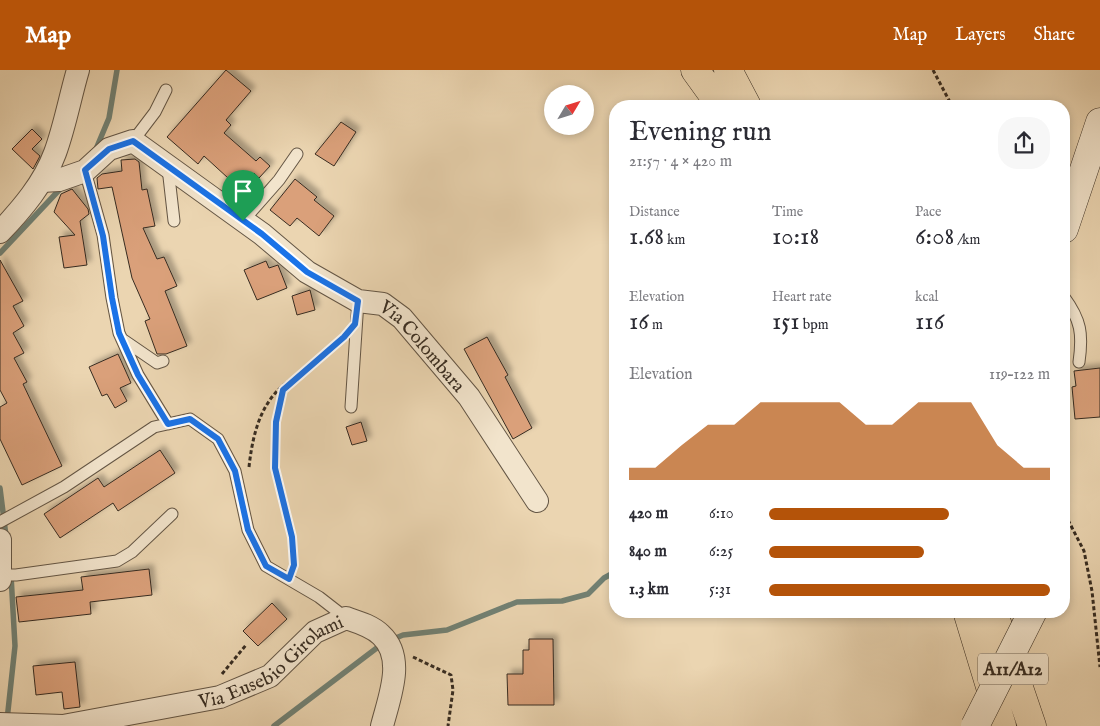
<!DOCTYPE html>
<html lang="en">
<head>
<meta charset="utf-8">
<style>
  :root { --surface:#fff; --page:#f7f7f7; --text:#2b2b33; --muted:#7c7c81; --accent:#b45309 }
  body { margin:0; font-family:"IM FELL English",serif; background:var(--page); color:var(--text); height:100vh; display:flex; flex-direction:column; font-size:19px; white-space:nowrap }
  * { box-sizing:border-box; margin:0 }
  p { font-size:16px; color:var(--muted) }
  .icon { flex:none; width:28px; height:28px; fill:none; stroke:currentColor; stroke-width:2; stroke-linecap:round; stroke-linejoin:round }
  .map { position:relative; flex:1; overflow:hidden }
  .details { position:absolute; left:609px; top:30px; width:461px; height:518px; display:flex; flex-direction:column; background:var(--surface); border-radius:20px; box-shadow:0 2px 8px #0003 }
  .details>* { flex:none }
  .needle { width:32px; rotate:52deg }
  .tools { position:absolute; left:544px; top:15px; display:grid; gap:10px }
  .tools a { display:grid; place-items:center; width:50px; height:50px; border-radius:50%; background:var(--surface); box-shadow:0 2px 8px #0003; font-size:25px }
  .pin { position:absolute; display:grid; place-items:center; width:42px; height:42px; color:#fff; margin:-51px -21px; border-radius:50% 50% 50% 0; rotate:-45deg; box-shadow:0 0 5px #0007 }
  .pin .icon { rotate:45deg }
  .round { display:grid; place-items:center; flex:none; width:52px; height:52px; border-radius:20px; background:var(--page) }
  .headline { display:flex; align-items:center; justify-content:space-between; height:85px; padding:0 20px }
  h1 { font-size:28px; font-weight:600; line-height:38px }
  .metrics { display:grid; grid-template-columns:repeat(3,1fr); gap:8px; height:85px; padding:5px 20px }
  .metrics div { display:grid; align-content:center }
  .metrics b { font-size:25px; font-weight:600 }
  .metrics small { font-size:14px; font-weight:400 }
  .metrics p { font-size:14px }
  .chart { height:140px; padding:10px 20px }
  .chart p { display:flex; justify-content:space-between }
  .chart svg { width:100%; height:90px; margin-top:5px; fill:var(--accent); opacity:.7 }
  ul { padding:0 20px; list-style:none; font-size:16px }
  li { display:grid; grid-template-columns:80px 60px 1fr; align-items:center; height:38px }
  li i { height:12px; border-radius:6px; background:var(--accent) }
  header { display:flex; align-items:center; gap:30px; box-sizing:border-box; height:70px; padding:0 25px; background:var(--accent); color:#fff }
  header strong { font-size:24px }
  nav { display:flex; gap:28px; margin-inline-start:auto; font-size:18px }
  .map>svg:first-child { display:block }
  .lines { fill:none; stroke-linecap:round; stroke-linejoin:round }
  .stream { stroke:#718174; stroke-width:5.5 }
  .building { fill:#daa07a; stroke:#372c21; filter:url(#shadow) }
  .lane-casing { stroke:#645645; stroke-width:13 }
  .street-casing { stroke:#645645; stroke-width:24 }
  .secondary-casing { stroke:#372c21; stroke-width:29 }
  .highway-casing { stroke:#372c21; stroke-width:29 }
  .path { stroke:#372c21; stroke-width:3; stroke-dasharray:4 2.5; stroke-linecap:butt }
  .lane { stroke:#f2e4cc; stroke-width:11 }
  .street { stroke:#f2e4cc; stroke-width:22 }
  .secondary { stroke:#f2e4cc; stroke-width:28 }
  .highway { stroke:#ebd5b1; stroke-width:28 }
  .secondary-bridge-casing { stroke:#372c21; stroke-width:29; stroke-linecap:butt }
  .secondary-bridge { stroke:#f2e4cc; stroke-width:28 }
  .route-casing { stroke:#fff; stroke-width:10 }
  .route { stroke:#1a73e8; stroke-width:6 }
  .labels { text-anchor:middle; stroke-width:4.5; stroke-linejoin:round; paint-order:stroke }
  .shield { fill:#f2e4cc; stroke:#6f6354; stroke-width:1 }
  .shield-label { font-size:18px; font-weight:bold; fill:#372c21 }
  .street-label { font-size:19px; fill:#372c21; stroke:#f2e4cc }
</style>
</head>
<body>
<header>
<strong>Map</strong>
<nav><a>Map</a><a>Layers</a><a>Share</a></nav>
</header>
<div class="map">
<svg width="1100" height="656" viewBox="0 0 1100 656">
  <defs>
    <filter id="shadow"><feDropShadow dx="4.5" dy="-4.5" stdDeviation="2.5" flood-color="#0004"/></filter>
  </defs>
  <rect width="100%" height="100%" fill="#ebd5b1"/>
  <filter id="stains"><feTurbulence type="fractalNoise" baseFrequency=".004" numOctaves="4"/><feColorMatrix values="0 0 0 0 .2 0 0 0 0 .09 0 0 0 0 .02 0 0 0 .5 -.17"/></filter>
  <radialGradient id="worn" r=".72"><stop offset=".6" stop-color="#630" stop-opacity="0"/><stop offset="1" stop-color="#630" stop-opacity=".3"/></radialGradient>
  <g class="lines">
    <path class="stream" d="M96,79L109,48L117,0
      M0,183L62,117
      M0,418L6,466
      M391,570L403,565L447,560L517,532L562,531L588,524L604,508L615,502
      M7,650L15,576L11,505
      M274,656L382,574"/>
  </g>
  <path class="building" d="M226,0L251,21L226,50L231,55L224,63L256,91L260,87L270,96L259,108L254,103L240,119L204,86L198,94L167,67Z
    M341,52L356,62L334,96L315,84Z
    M32,59L42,69L32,79L40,86L33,99L12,79Z
    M135,89L139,92L142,120L147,119L155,156L143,158L157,189L164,187L177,216L165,221L187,276L166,284H157L145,251L150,249L132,208L112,117L98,119L97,108L102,104L122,101L121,90Z
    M295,109L317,127L314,130L334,146L319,166L297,148L290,156L270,140Z
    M72,119L88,139L89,144L80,151L87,195L64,198L59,167L75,165L54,142L61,124Z
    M0,190L23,231L13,236L24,256L13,263L24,283L14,288L27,312L23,314L62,396L22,415L0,369V337L7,333L0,320Z
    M266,191L269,198L278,195L287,218L257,230L244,200Z
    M310,220L315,240L297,245L292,226Z
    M487,267L508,305L505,307L532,358L513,369L464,279Z
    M118,284L131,313L120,318L127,331L115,338L107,324L102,326L89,297Z
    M1100,298V347L1075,349L1072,317L1076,316L1074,301Z
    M361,352L367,371L352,375L346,357Z
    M160,380L175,403L118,441L113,433L60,468L44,444L98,408L104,417Z
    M149,499L152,525L90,532L91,544L19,552L16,527L83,520L81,507Z
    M272,533L287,549L258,576L243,561Z
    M529,569H553L554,635H508L507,604H523V580H529Z
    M75,592L80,637L64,639L62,622L36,625L33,596Z"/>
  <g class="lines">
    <g class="lane-casing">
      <path id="lane" d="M133,71L155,42L166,20
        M168,98L174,151
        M85,101L103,165L112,228L119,263L138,305L168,354
        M243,151L279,110L297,84
        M1064,227C1081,250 1083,264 1079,292
        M122,269L157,293L163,291
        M351,337L358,231
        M0,452L64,417L154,357L190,349L218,369L235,401L248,460L266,496L319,527L346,548
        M0,505H16L117,491L132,482L172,444"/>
    </g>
    <g class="street-casing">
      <g id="street">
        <path id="s1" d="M42,111L59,110L85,101L109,79L133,71L262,164L307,202L358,231L383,234L402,248L469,327L537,431"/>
        <path d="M0,162C22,139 44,113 55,83C65,56 70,27 78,0"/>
        <path d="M0,470V510"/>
        <path id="s2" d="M0,654L63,656L220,627L270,606L315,562L346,548C358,552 372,556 381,565C406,588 389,628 382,656"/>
      </g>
    </g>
    <g class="secondary-casing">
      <path id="secondary" d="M1064,159L1100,52"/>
    </g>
    <g class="highway-casing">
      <path id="highway" d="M695,0L721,36
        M728,0L747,36
        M967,541L1002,656
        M993,541L1032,656"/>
    </g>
    <path class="path" d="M933,0L952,36
      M249,397C253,361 262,326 295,307
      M1064,445L1067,448L1084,481L1092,521L1100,597
      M294,497L292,467L275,397L276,352L283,320L341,269
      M413,587L451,605L453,620L448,656
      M222,604L246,575"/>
    <use href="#lane" class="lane"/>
    <use href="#street" class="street"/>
    <use href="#secondary" class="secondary"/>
    <use href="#highway" class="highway"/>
    <g class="secondary-bridge-casing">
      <path id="secondary-bridge" d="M975,656L1033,541"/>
    </g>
    <use href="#secondary-bridge" class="secondary-bridge"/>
  </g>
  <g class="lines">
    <g class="route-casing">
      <path id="route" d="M133,71L262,164L307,202L358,231L355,254L344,267L283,320L276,352L275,398L292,467L294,495L289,509L266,496L248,460L235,401L218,369L190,349L168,354L138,305L119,263L112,228L103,166L85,100L109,79Z"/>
    </g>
    <use href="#route" class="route"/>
  </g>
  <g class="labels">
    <rect class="shield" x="978" y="583.5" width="70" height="31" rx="4"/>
    <g class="shield-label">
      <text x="1013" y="605">A11/A12</text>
    </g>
    <g class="street-label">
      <text dy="7" stroke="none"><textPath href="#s1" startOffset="462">Via Colombara</textPath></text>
      <text dy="7" stroke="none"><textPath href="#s2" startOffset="285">Via Eusebio Girolami</textPath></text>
    </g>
  </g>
  <rect width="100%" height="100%" filter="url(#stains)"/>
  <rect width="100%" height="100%" fill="url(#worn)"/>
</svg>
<div class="tools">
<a><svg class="needle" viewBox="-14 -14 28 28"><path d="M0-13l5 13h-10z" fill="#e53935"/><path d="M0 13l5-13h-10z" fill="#7c7c81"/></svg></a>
</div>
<div class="pin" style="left:243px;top:151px;background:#1e9e55"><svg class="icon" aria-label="arrive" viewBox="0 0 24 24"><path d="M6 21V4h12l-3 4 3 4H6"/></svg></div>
<section class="details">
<div class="headline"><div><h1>Evening run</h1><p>21:57 · 4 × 420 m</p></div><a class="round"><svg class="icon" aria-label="share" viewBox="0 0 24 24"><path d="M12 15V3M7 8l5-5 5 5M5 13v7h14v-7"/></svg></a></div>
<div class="metrics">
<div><p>Distance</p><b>1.68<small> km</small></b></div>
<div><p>Time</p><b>10:18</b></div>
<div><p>Pace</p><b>6:08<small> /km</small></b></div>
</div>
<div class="metrics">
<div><p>Elevation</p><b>16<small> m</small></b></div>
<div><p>Heart rate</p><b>151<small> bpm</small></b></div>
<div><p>kcal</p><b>116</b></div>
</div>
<div class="chart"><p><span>Elevation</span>119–122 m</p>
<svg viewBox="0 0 160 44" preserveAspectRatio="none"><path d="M0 44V38L10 38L20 27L30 17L40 17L50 6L60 6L70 6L80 6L90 17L100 17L110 6L120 6L130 6L140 27L150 38L160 38V44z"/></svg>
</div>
<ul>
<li><b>420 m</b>6:10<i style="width:64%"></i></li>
<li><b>840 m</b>6:25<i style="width:55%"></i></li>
<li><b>1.3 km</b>5:31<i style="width:100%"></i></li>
</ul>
</section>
</div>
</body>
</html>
